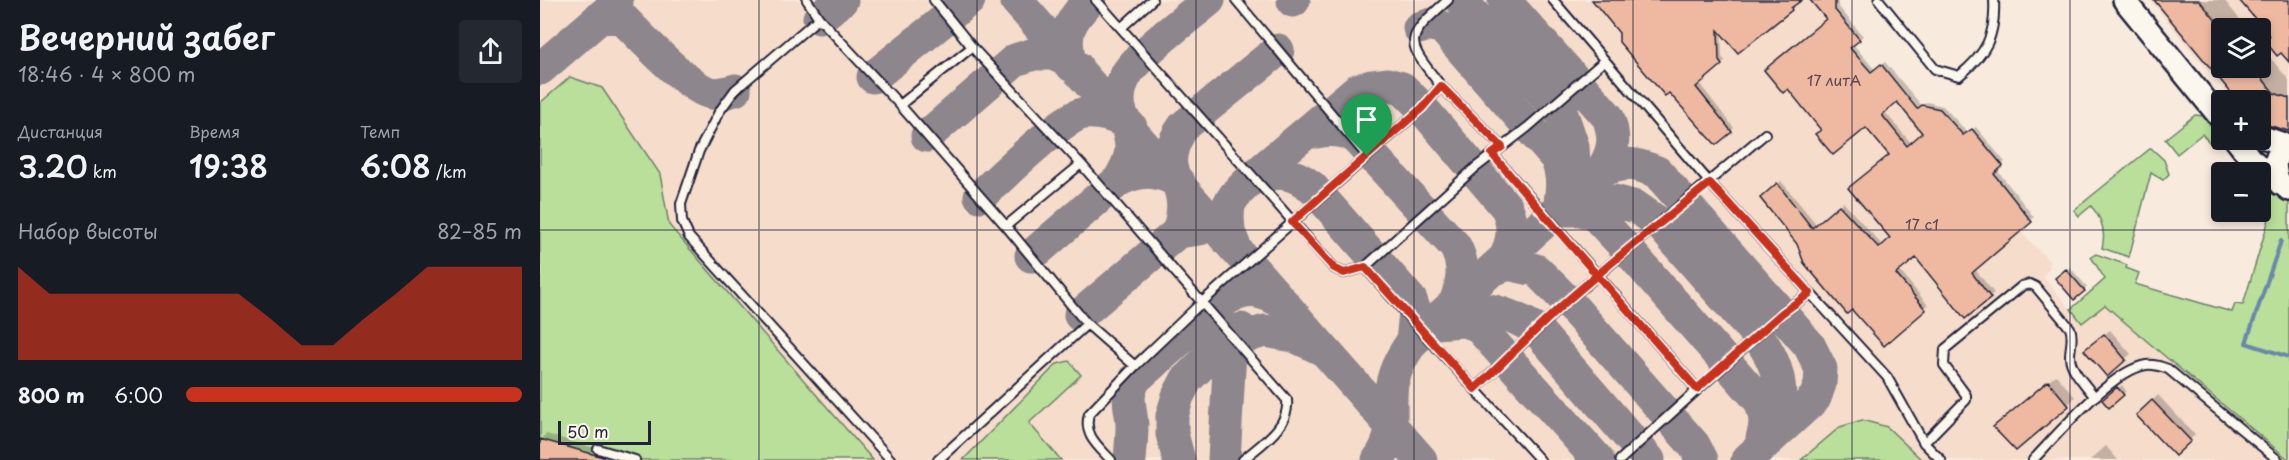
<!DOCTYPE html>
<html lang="ru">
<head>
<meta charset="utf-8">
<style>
  :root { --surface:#171b24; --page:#242831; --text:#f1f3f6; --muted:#9ea1a6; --accent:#c8321e }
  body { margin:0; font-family:"Playpen Sans",sans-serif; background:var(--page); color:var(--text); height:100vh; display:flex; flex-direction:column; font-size:22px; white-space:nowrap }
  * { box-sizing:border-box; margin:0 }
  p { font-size:20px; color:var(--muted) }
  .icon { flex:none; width:33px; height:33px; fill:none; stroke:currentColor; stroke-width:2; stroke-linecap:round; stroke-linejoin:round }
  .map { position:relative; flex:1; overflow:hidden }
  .panel { display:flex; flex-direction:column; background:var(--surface); width:540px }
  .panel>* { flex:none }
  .tools { position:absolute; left:1671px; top:18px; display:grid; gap:12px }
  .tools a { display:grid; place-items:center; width:60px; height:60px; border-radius:6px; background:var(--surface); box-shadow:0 3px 9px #0003; font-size:30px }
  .scale { position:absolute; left:18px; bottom:15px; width:93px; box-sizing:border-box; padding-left:6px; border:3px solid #22223b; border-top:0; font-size:16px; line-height:21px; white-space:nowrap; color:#22223b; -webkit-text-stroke:4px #fbf7ec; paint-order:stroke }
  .pin { position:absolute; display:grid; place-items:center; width:51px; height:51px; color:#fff; margin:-62px -26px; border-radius:50% 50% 50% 0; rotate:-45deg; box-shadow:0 0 6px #0007 }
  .pin .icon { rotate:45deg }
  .round { display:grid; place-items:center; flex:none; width:63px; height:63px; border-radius:6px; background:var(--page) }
  .overview { display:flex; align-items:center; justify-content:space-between; height:102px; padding:0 18px }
  h1 { font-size:33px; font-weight:600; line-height:45px }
  .figures { display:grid; grid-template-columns:repeat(3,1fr); gap:9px; height:102px; padding:6px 18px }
  .figures div { display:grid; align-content:center }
  .figures b { font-size:30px; font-weight:600 }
  .figures small { font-size:16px; font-weight:400 }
  .figures p { font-size:16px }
  .chart { height:168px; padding:12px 18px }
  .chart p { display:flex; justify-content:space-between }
  .chart svg { width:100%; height:108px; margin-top:6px; fill:var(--accent); opacity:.7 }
  ul { padding:0 18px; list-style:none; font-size:20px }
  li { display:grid; grid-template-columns:96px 72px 1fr; align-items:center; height:45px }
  li i { height:15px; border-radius:8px; background:var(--accent) }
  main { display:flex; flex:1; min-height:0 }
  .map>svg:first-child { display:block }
  .built { fill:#f5dccb; fill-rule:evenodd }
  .green { fill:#b9df9b; stroke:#6e806b; stroke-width:1.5 }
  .shadow { fill:#0003; fill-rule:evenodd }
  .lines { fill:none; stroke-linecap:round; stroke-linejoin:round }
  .stream { stroke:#6989ab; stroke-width:4 }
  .taxiway { stroke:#8d868c; stroke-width:33 }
  .building { fill:#eeb9a0; stroke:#22223b; stroke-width:1.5; fill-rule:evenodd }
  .lane-casing { stroke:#22223b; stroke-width:12 }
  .secondary-casing { stroke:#22223b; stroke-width:26 }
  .lane { stroke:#fbf7ec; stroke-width:8 }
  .secondary { stroke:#fbf7ec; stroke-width:21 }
  .route-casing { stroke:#fff; stroke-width:12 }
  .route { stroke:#c8321e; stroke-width:8 }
  .grid { fill:none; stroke:#22223b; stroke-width:1.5; stroke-opacity:0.55 }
  .labels { text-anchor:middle; stroke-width:5; stroke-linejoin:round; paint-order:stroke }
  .number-label { font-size:15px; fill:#554854 }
</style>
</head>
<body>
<main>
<section class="panel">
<div class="overview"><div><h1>Вечерний забег</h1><p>18:46 · 4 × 800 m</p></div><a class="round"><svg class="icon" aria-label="share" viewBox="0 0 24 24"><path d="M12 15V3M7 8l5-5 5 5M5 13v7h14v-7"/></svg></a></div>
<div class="figures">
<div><p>Дистанция</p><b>3.20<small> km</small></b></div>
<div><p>Время</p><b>19:38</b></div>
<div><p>Темп</p><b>6:08<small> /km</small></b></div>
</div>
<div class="chart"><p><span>Набор высоты</span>82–85 m</p>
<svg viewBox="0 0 160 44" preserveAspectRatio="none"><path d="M0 44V6L10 17L20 17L30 17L40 17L50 17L60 17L70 17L80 27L90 38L100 38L110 27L120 17L130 6L140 6L150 6L160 6V44z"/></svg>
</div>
<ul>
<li><b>800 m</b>6:00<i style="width:100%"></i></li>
</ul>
</section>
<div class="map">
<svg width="1749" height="460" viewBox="0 0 1749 460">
  <rect width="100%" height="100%" fill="#f8ebdd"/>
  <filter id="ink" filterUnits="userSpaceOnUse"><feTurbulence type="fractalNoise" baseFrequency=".0167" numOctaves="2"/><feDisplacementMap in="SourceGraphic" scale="12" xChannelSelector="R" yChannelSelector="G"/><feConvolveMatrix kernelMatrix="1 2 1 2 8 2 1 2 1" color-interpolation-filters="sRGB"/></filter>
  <g filter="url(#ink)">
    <path class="built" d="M0,0H1295L1296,11L1320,40L1311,48L1330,72L1341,64L1366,95L1357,102L1368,115L1382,105L1400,109L1423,135L1432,129L1463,166L1454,174L1492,222L1481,232L1509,261L1510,267L1503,277L1542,322L1564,305L1629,361L1683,403L1749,460H0Z
      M1610,0H1749V136L1721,129L1720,100H1692ZM1682,28H1720V68H1682Z"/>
    <path class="green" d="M30,77L62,88L120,174L129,225L333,460H0V103Z
      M1655,115L1663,116L1666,120L1669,118L1681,129L1682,140H1690L1692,142L1670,143L1662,134L1637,154L1625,139Z
      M1611,148L1624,160L1629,174L1623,180L1611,173L1589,257L1562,248C1566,232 1562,218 1551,206L1539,216L1534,210Z
      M1735,190L1749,200V460C1688,408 1625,358 1565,305L1542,323L1531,309L1565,279L1551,257L1556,254L1587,265L1586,268L1599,273L1595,284L1692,312L1695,304L1703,305L1729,219L1721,202Z
      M529,361L541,375L489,423L521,460H423L517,364Z
      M1322,420L1347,427L1382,460H1261L1300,427Z"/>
    <path class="shadow" d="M1053,0H1260L1181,31L1182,57L1185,61L1159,83L1194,128L1191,131L1081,32Z
      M1272,0H1298V6L1323,36L1313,44L1335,70L1345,62L1382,106L1387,102L1403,106L1428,133L1436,127L1465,162L1457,170L1494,217L1434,268L1454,293L1426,316L1376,256L1359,270L1388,305L1344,344L1222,199L1241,181L1277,225L1303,202L1343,246L1352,238L1350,155L1327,125L1283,129L1288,19ZM1357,100L1384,133L1371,143L1344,111Z
      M1616,0H1684L1707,28H1682V68H1720V46L1749,80V130L1720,100H1699Z
      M1530,267L1547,287L1534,298L1517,278Z
      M1570,330L1591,354L1567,375L1552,345Z
      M1516,375L1535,397L1528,405L1462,420Z
      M1582,385L1586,391L1569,406L1564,400Z
      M1618,395L1655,435L1635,454L1598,415Z
      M6,434L55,448L51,460H0V442Z
      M1566,446L1578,460H1550Z"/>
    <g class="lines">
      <path class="stream" d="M1741,241L1706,343L1749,357"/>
      <path class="taxiway" d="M476,0L881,460
        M964,0L1068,117C1076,138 1074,151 1062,170
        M753,1L754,0
        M59,18L76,16L84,20C101,37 149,89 171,93C179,95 188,92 195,90
        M279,18L302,0
        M879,28L892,24L902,27L1016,158C1024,176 1022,190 1019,209L1030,185L1034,164L1033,146L1022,114L921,0
        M537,67L530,62C523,33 529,21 550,0
        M0,69L77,3
        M333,77L429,0
        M591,127C575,114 577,91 586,75C597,55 649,17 669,0
        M776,132C790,129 803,130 815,137L915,246C926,267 923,283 914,305
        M387,136L475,60L494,54H513L530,62L532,66
        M712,178C738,171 750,170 772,187L871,300L875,312L872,342
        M640,184C623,167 632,142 644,126L738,50
        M440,196C460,179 522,116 545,113C560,112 573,116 585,122C595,147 592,158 579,180
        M1026,202L1054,199L1074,201L1096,207L1119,223L1217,335C1244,371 1245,398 1230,439
        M1022,210H1041L1054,214L1087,249L1220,401C1225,414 1227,424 1222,438
        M695,247L689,232L688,217L689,204L695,195L712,178L817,90L831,86L847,84L862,88L882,108L967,208C975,227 973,240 965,258
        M491,256L579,180C600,170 616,169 637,181C645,200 644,213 638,232
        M953,270L968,264L996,270L1027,301L1154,445L1162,460
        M540,315L638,232L660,229
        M590,460C591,448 592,437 592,425C591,404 584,398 596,378L686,299C709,287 723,290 744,304
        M639,460L632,434V416L638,396L647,379L684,343L725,331L754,336L783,350
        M684,460L690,351L694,340L701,329
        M838,460C858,434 848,411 852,384C855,368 863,355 872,342L1062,170C1086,162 1093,162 1117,172L1269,345L1281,369L1280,384L1275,398L1207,460
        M1058,460L937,325L924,321L895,323C932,300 961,308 997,330L1109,460"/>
    </g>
    <path class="building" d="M1052,0H1262L1251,8L1252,10L1198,53L1178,30L1179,61L1182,65L1156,87L1192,132L1176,145L1129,93L1125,96L1079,42V33Z
      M1270,0H1295V10L1320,40L1310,48L1331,72L1341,64L1377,109L1382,105L1400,109L1423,135L1432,129L1463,166L1454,174L1492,222L1432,273L1451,298L1425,319L1376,258L1356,274L1386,310L1344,346L1312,310L1307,314L1264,263L1257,244L1220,198L1237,183L1272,228L1299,205L1339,248L1350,238L1308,188L1349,155L1326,128L1293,155L1275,134L1281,130L1248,89L1243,93L1224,70L1286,19ZM1357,102L1382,133L1367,146L1342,115Z
      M1614,0H1659L1682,28V68H1714L1734,93L1749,98V131L1720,123V100H1697Z
      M1699,0H1749V62L1741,53L1737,56L1725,41L1730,36Z
      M1526,269L1545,291L1534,300L1515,278Z
      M1564,334L1586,360L1567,377L1544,350Z
      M1508,381L1529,406L1476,451L1453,427Z
      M1577,387L1584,395L1569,408L1562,400Z
      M1612,400L1651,441L1635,456L1596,415Z
      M0,439L63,457V460H0Z"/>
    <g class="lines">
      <g class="lane-casing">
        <path id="lane" d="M267,0L279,18L360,105L466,226L547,324L595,366L661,303L882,108L901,86C865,40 863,40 908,0
          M394,0L432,47L541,164L747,400C750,427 721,444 703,460
          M556,0L794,268L804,273L825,267L876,325L1000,460
          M696,0L827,156
          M1013,0L1170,183L1270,293
          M1339,0L1395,69L1419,76C1446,54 1456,36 1454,0
          M279,18L195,90L179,112L159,151L141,204L142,221L149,237L351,460
          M581,28L612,0
          M901,86L962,147
          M360,105L432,47
          M952,154L1157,389
          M466,226L541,164
          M825,267L935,168L988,127L1064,61
          M935,389L1027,301L1225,134
          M1384,443L1426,400V395L1404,365L1405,349L1482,286L1490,284L1496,287L1530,328C1534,338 1530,345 1530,356C1530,370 1546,385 1554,396
          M58,449L95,460
          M398,460L547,324
          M571,460C558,446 543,435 549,414L595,366
          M1080,460L1242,313L1270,293L1347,377L1384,443L1401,460
          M1493,460C1517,435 1572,370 1606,365C1614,364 1620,366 1628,369L1738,460"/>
      </g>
      <g class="secondary-casing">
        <path id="secondary" d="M1584,0L1682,120
          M1720,136L1749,146
          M1696,140L1710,158L1749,190
          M1740,184C1734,170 1731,153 1749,148"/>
      </g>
      <use href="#lane" class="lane"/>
      <use href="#secondary" class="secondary"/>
    </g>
  </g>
  <g class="lines" filter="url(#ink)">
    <g class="route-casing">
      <path id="route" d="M827,156L752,222L794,268L804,273L825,267L935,389C966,360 996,329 1028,300C1074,260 1122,221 1170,183L1270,293L1242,313L1157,389C1089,311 1019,233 952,154L962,147L901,86L882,108L827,156"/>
    </g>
    <use href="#route" class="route"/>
  </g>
  <path class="grid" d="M219,0V460M437,0V460M656,0V460M874,0V460M1093,0V460M1312,0V460M1530,0V460M0,230H1749"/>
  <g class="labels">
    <g class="number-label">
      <text x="1294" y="86">17 литА</text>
      <text x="1382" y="230">17 с1</text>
    </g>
  </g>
</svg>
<div class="tools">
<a><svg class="icon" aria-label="layers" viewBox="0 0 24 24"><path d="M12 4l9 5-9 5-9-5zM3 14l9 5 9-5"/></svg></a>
<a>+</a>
<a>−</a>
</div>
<div class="scale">50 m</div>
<div class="pin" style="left:827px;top:156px;background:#1e9e55"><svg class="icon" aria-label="arrive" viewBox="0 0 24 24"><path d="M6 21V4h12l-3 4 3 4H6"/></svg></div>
</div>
</main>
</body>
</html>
